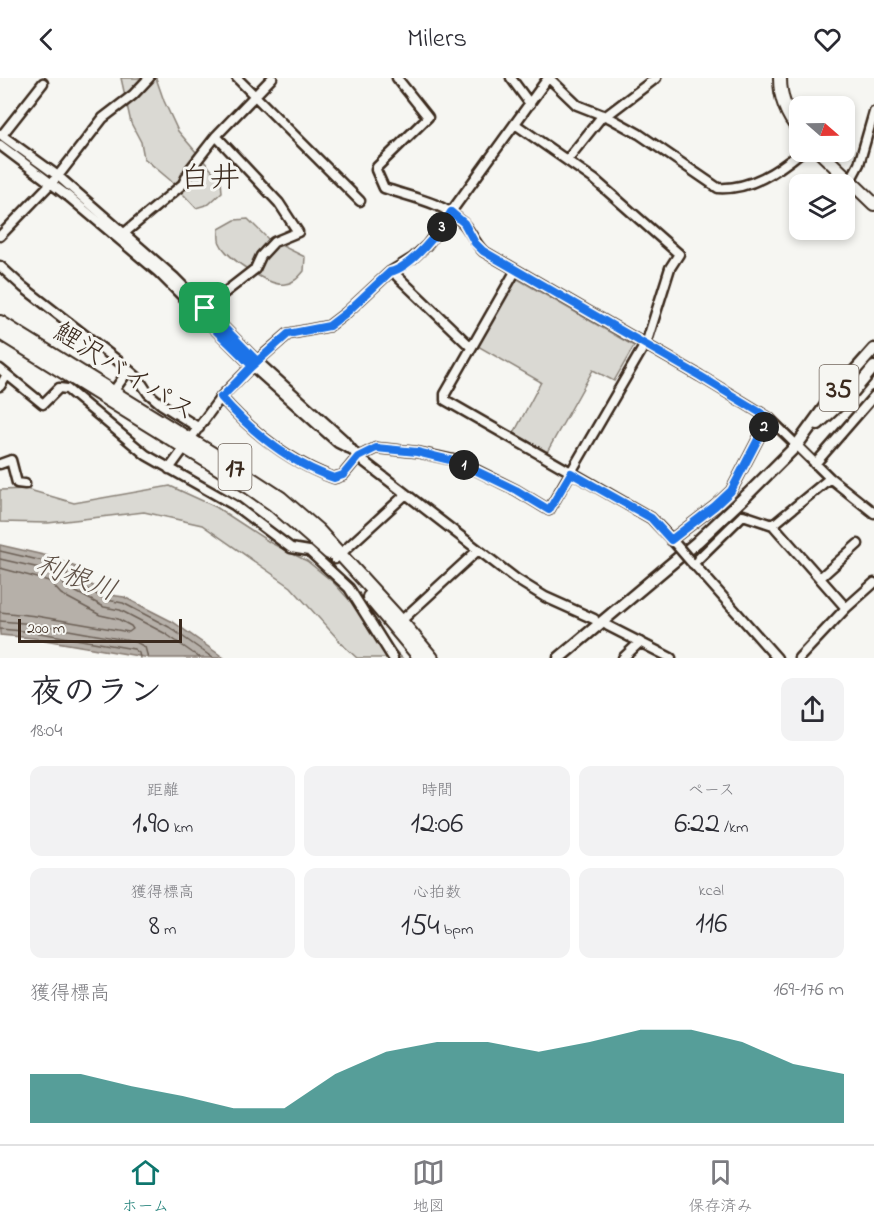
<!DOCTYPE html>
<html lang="ja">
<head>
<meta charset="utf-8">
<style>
  :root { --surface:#fff; --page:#f2f2f3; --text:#2b2b33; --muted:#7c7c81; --line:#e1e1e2; --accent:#0f766e }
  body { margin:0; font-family:"Indie Flower","Klee One",sans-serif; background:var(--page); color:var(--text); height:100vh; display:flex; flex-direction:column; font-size:22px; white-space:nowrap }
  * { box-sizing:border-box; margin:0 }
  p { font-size:20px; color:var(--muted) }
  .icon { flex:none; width:33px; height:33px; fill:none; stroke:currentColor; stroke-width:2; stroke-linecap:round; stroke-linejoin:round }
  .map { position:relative; height:580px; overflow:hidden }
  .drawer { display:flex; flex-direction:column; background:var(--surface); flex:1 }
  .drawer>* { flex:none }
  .needle { width:39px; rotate:110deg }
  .controls { position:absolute; left:789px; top:18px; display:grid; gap:12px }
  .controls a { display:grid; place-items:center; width:66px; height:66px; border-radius:12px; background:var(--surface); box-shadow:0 3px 9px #0003; font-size:30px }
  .scale { position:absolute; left:18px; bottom:15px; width:164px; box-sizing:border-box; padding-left:6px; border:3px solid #3b2a1e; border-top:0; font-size:16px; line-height:21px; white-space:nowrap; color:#3b2a1e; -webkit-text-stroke:4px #f6f6f2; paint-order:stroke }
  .pin { position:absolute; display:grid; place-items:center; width:51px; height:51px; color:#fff; margin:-26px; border-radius:12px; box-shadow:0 3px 9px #0006 }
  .km { position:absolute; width:30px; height:30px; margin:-15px; border-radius:50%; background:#222; color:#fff; font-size:16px; line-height:30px; text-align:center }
  .round { display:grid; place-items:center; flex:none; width:63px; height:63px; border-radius:12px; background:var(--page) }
  .summary { display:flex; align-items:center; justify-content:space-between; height:102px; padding:0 30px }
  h1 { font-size:33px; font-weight:600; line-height:45px }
  .stats { display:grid; grid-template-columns:repeat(3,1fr); gap:9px; height:102px; padding:6px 30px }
  .stats div { display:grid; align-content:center; border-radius:12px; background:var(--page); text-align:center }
  .stats b { font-size:30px; font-weight:600 }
  .stats small { font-size:16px; font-weight:400 }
  .stats p { font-size:16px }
  .chart { height:168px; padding:12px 30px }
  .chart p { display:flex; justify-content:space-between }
  .chart svg { width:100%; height:108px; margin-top:6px; fill:var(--accent); opacity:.7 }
  header { display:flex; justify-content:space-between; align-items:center; height:78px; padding:0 30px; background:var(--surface); font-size:27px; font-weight:600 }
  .tab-bar { display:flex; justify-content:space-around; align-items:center; height:84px; border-top:2px solid var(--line); background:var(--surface); font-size:16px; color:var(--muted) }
  .tab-bar a { display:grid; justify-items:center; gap:3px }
  .tab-bar .on { color:var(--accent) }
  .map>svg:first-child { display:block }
  .green { fill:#dad9d3; stroke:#8a8278; stroke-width:1.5 }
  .water { fill:#b6b0a9; stroke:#857a71; stroke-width:1.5 }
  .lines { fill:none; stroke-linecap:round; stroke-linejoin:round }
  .shore { stroke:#6c6056; stroke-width:1.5 }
  .stream { stroke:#857a71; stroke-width:1.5 }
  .minor-casing { stroke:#3b2a1e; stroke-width:13 }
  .major-casing { stroke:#3b2a1e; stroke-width:15 }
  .highway-casing { stroke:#3b2a1e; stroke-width:16 }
  .minor { stroke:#f6f6f2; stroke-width:8 }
  .major { stroke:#f6f6f2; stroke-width:10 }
  .highway { stroke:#f6f6f2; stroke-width:12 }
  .minor-bridge-casing { stroke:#3b2a1e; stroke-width:13; stroke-linecap:butt }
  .minor-bridge { stroke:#f6f6f2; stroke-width:8 }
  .route-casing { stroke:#fff; stroke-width:12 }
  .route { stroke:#1a73e8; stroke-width:8 }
  .labels { text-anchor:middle; stroke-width:6; stroke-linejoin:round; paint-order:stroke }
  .shield { fill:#f6f6f2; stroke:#73675e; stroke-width:1.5 }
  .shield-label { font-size:26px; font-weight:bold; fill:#3b2a1e }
  .street-label { font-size:27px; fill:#3b2a1e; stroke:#f6f6f2 }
  .water-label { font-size:28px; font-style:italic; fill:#605248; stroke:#f6f6f2 }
  .quarter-label { font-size:30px; fill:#3b2a1e; stroke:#f6f6f2 }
</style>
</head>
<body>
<header><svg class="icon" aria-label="back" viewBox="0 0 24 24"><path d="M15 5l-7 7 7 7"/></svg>Milers<svg class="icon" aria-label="heart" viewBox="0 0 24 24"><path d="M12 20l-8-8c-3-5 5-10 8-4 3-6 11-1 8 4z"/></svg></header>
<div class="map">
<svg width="874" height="580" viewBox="0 0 874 580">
  <rect width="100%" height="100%" fill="#f6f6f2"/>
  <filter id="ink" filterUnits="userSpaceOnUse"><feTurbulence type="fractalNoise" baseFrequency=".0167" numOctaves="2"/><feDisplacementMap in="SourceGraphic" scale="12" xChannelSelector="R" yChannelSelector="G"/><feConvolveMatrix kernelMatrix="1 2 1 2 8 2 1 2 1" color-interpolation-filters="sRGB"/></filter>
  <g filter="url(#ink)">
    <path class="green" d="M121,0H156L164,23L178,53L221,103L222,114L209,126L196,130L170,102L144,80L141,64L131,45Z
      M248,141L268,161L305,179L304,193C299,199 294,205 285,206C270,209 226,180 220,165C218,162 219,155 219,151L235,142Z
      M516,200L634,268L614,303L593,292L547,374L514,355L541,304L476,267Z
      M170,408L216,429L271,465L307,483L333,504L402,580H357L345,569L291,509L202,447L144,434L48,445L0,444V412L26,411L74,425Z"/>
    <path class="water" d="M0,467L48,478L76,489L71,496L110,517L124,519L173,544L224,580H150L33,560L0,557Z"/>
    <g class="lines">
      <path class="shore" d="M0,473L47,484L64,491L69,501L107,522L123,525L169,549L213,580
        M0,481L44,491L57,496L65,508L104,529L120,532L166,556L200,580
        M0,490L49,503L61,516L100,537L118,541L131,548L133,551L129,554L36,538L0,534
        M0,543L35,546L136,564L145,569L148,580
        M0,551L34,554L134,571L139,575L140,580"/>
      <path class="stream" d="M40,90L51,99
        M57,103L85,127"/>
      <g class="minor-casing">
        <path id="minor" d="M237,0L360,123
          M397,0L428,39L377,89L376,92L384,110C410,119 442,124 461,143C470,151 474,164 483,173L700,298L769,340L830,400L874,435
          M511,0L530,26
          M549,0L577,27L610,40L639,56L718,110C750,112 778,93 801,74
          M606,38L656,0
          M0,56L58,98L175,200L257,283L343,361L358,379L516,501L545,519L594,541
          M2,57L43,5
          M0,67L69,119L158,194L252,288L338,365L348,370
          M567,82L603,37
          M850,103L859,86L874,34
          M122,157L183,106L191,90L216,58L272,0
          M0,158L58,98L103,40L133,17L149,0
          M0,188L23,209L122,286L138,300L148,315L161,326L199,350
          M516,192L445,316V322L651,440L673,463
          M395,193L397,198L471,269
          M201,233L255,191L261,178L274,164L298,154L279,125L216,58
          M0,291L43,326L59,310L67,311L146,377L234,427L291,470L309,473L349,510L393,580
          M0,308L7,297
          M113,314L128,293
          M221,319C252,354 290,384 334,400L343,397L358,379L376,370L417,374L458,383L516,412L549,432L647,263L670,190L679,176L595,102L515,46
          M190,361L221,319L257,283L288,256L329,248L346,235L390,194L413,180L427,167L548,0
          M0,386L11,382L17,405L25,406
          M815,386L874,318
          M169,391L185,369
          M773,447L830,400
          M671,462L715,428L731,413L769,340
          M335,481L405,417
          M692,484L777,580
          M693,486L743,437L773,447L846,530
          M820,500L858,466
          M401,543L477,473
          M608,548L671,580
          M623,580L640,564
          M799,580L846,530L874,505"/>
      </g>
      <g class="major-casing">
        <path id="major" d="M818,346L854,313L874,289
          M559,580L697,464L748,416L797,367L834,316L874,271"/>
      </g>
      <g class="highway-casing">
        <path id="highway" d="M780,0C780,20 787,38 800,53
          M820,74L874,126
          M0,244L223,382L281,420L318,452L401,543L432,580
          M0,255L250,410L273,426L329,475
          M369,519L420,580"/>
      </g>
      <use href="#minor" class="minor"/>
      <use href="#major" class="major"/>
      <use href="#highway" class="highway"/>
      <g class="minor-bridge-casing">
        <path id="minor-bridge" d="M673,463L691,484"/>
      </g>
      <use href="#minor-bridge" class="minor-bridge"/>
    </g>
  </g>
  <g class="lines" filter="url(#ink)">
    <g class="route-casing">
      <path id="route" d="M205,230L257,283L249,291L223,318L221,319C251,353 290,385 334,400L343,397L358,379L376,370L417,374L458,384L516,412L549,432L571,395L651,440L671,462L715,428L731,413L769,340L700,298L483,173L475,165L464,145L451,134C440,153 412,189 390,194L346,235L329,248L288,256L252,288L198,235L205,230"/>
    </g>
    <use href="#route" class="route"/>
  </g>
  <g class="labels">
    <g class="shield">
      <rect x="819.5" y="287" width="39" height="46" rx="4.5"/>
      <rect x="218.5" y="366" width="33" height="46" rx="4.5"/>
    </g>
    <g class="shield-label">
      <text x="839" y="319">35</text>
      <text x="235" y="398">17</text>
    </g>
    <g class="street-label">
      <text transform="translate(125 293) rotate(32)" y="9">鯉沢バイパス</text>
    </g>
    <g class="water-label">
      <text transform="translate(77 498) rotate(21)" y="10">利根川</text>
    </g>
    <g class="quarter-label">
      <text x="210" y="109">白井</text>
    </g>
  </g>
</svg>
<div class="controls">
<a><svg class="needle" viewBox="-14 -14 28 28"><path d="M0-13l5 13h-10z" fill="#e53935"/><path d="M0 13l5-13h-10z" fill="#7c7c81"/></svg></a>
<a><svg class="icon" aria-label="layers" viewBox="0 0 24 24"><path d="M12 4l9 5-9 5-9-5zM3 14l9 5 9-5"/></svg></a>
</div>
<div class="scale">200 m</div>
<div class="pin" style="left:205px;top:230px;background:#1e9e55"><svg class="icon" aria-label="arrive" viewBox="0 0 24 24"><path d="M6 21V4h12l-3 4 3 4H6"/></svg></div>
<b class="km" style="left:464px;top:387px">1</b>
<b class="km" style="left:764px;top:349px">2</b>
<b class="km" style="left:442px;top:149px">3</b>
</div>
<section class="drawer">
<div class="summary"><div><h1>夜のラン</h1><p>18:04</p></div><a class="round"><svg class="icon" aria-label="share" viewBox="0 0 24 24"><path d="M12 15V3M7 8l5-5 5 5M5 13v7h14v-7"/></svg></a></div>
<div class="stats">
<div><p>距離</p><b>1.90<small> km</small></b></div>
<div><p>時間</p><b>12:06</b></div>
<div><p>ペース</p><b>6:22<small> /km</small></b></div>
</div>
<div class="stats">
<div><p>獲得標高</p><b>8<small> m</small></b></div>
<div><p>心拍数</p><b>154<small> bpm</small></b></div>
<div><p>kcal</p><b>116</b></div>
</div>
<div class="chart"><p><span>獲得標高</span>169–176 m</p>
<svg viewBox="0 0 160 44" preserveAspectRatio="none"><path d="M0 44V24L10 24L20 29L30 33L40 38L50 38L60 24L70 15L80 11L90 11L100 15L110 11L120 6L130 6L140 11L150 20L160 24V44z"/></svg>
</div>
</section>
<nav class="tab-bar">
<a class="on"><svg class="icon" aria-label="home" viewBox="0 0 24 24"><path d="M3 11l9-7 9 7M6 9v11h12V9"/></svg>ホーム</a>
<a><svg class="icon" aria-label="map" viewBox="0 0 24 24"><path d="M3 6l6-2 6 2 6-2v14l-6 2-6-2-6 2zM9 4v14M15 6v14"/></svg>地図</a>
<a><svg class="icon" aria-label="saved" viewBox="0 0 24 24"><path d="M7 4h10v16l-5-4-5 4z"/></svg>保存済み</a>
</nav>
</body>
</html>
